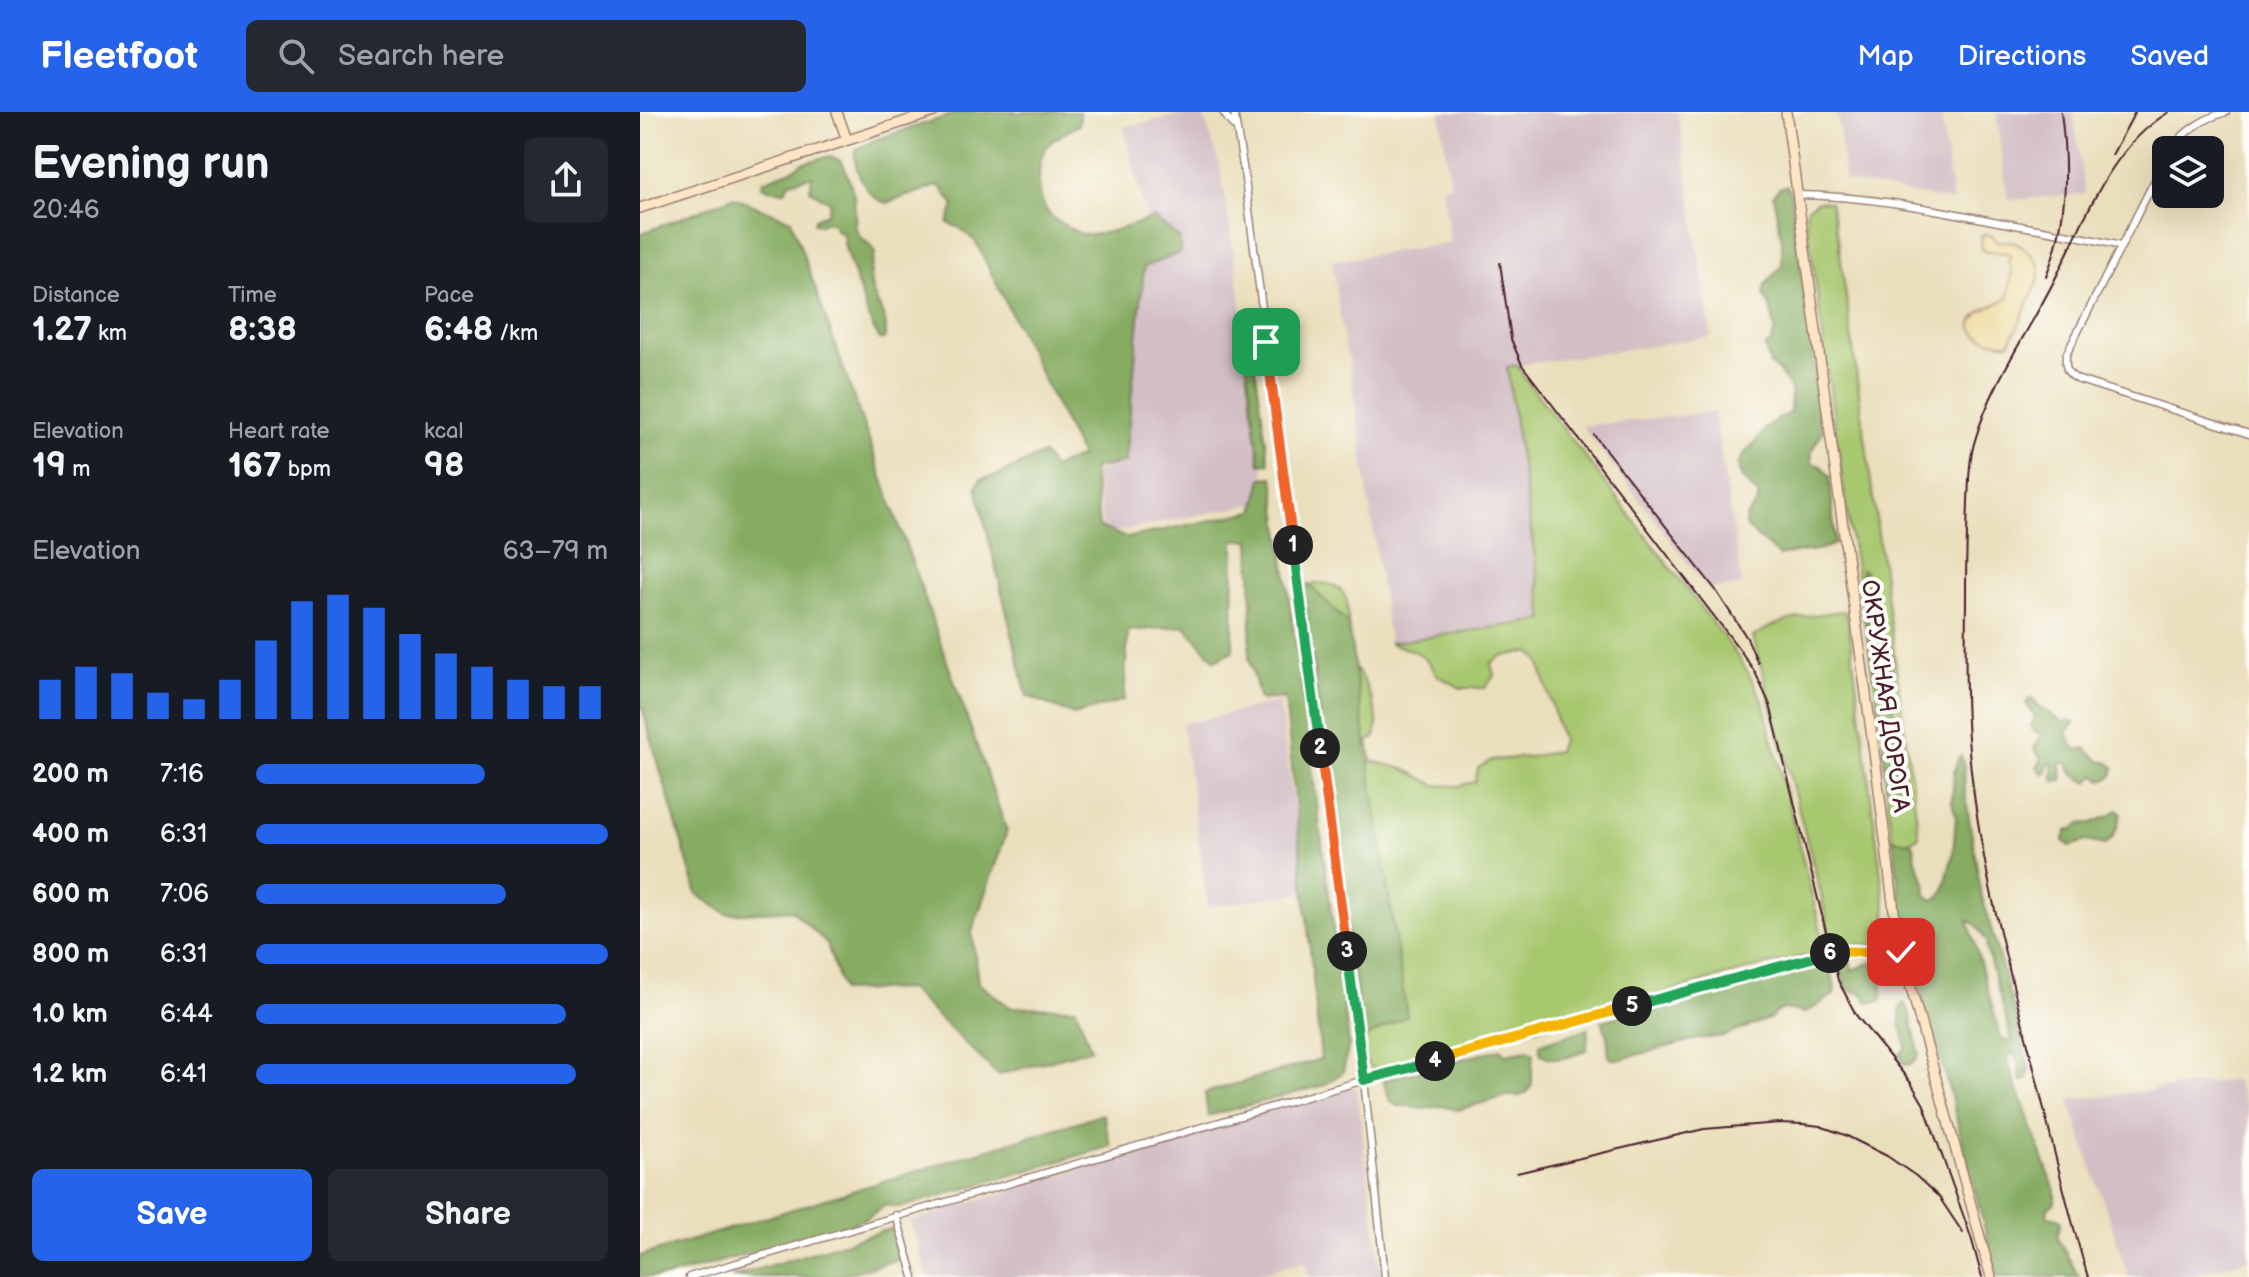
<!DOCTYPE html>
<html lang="en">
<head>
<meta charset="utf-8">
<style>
  :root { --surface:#171b24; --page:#242831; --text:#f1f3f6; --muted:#9ea1a6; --accent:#2563eb }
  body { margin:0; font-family:"Balsamiq Sans",sans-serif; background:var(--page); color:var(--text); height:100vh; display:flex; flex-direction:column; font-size:30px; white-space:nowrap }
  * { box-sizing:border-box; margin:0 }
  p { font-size:26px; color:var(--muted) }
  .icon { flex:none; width:44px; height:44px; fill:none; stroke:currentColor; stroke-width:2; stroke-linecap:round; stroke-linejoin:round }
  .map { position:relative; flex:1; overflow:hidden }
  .drawer { display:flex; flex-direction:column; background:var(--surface); width:640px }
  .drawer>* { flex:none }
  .controls { position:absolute; left:1512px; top:24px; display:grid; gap:16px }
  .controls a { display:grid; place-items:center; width:72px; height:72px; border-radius:12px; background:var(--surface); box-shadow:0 8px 32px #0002; font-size:40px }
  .pin { position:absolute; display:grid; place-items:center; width:68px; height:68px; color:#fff; margin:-34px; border-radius:16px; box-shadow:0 4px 12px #0006 }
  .km { position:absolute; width:40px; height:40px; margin:-20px; border-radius:50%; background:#222; color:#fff; font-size:22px; line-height:40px; text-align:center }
  .round { display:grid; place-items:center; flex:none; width:84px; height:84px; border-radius:12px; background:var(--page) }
  .head { display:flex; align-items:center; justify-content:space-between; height:136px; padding:0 32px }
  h1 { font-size:44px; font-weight:700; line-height:60px }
  .metrics { display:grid; grid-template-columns:repeat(3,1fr); gap:12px; height:136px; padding:8px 32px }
  .metrics div { display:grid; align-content:center }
  .metrics b { font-size:34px; font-weight:700 }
  .metrics small { font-size:22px; font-weight:400 }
  .metrics p { font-size:22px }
  .chart { height:224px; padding:16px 32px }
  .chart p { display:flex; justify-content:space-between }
  .chart svg { width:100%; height:144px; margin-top:8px; stroke:var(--accent); stroke-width:6 }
  .primary-button { display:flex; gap:16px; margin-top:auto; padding:16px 32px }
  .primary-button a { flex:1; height:92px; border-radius:12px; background:var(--accent); color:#fff; font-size:32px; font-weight:700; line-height:92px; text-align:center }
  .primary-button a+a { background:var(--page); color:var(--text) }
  ul { padding:0 32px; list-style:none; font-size:26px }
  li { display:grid; grid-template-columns:128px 96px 1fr; align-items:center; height:60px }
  li i { height:20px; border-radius:10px; background:var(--accent) }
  header { display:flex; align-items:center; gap:48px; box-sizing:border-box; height:112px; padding:0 40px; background:var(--accent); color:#fff }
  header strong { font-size:38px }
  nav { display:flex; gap:44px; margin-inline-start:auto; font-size:28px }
  .search { width:560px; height:72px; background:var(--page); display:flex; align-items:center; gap:20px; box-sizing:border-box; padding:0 28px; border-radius:12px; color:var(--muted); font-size:30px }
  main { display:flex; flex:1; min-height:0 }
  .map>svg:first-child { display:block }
  .industrial { fill:#d2bec4 }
  .green { fill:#a8c870; stroke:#79744e; stroke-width:2 }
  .forest { fill:#86ac62; stroke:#686646; stroke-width:2; fill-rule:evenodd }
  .sand { fill:#eeda9e; stroke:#9c7c64; stroke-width:2 }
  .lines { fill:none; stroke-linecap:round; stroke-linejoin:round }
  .street-casing { stroke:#9a7f74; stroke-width:9 }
  .secondary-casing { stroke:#9a7f74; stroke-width:12 }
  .street { stroke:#fff; stroke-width:6 }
  .secondary { stroke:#fde5c5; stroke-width:9 }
  .rail { stroke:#4a1f2b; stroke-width:2 }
  .split-1-casing { stroke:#fff; stroke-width:16 }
  .split-2-casing { stroke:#fff; stroke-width:16 }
  .split-3-casing { stroke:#fff; stroke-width:16 }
  .split-4-casing { stroke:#fff; stroke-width:16 }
  .split-5-casing { stroke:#fff; stroke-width:16 }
  .split-6-casing { stroke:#fff; stroke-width:16 }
  .split-7-casing { stroke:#fff; stroke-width:16 }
  .split-1 { stroke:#f0652b; stroke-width:10 }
  .split-2 { stroke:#22a559; stroke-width:10 }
  .split-3 { stroke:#f0652b; stroke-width:10 }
  .split-4 { stroke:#22a559; stroke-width:10 }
  .split-5 { stroke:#f5b400; stroke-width:10 }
  .split-6 { stroke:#22a559; stroke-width:10 }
  .split-7 { stroke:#f5b400; stroke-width:10 }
  .labels { text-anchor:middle; stroke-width:8; stroke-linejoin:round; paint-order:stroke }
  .street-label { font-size:24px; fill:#4a1f2b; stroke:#fdfcf7 }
</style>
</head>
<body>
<header>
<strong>Fleetfoot</strong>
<div class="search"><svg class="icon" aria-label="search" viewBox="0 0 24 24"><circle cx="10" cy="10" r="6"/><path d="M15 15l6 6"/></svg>Search here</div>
<nav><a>Map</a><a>Directions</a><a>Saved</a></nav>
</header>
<main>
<section class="drawer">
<div class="head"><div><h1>Evening run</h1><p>20:46</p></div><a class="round"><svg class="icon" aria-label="share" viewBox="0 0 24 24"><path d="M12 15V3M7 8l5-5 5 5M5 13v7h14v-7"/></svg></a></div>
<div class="metrics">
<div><p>Distance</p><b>1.27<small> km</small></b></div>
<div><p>Time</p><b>8:38</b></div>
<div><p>Pace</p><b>6:48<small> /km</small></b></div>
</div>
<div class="metrics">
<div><p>Elevation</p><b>19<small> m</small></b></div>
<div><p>Heart rate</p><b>167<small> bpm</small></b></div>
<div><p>kcal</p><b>98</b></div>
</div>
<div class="chart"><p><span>Elevation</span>63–79 m</p>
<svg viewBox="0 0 160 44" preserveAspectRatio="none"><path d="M5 44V32M15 44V28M25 44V30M35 44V36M45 44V38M55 44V32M65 44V20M75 44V8M85 44V6M95 44V10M105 44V18M115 44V24M125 44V28M135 44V32M145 44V34M155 44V34"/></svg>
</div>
<ul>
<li><b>200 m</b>7:16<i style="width:65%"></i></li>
<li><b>400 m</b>6:31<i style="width:100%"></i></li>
<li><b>600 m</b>7:06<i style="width:71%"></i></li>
<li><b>800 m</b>6:31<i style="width:100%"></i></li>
<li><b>1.0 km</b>6:44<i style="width:88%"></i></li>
<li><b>1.2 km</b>6:41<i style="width:91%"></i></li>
</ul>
<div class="primary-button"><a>Save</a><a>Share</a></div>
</section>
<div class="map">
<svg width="1609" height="1165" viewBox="0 0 1609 1165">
  <rect width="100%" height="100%" fill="#fdfcf7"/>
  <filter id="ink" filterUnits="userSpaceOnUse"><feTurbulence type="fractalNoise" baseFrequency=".0125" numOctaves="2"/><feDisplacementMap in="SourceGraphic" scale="16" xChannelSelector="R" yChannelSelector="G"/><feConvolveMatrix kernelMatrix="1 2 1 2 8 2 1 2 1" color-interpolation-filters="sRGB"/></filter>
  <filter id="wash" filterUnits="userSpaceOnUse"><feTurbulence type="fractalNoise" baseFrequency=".006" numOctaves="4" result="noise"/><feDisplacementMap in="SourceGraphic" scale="32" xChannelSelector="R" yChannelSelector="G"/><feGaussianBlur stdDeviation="1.8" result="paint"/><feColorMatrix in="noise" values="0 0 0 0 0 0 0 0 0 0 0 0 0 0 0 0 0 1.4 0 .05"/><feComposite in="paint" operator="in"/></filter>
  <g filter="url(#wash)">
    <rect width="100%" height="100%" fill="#eadfbc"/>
    <path class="industrial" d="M554,0H562L564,4L580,54L592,126L628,389L464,422L455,360L464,358L476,313L507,152H501L507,106L483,15Z
      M800,0H1038L1071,225L867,255L904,508L749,531L709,248L705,235L692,149L810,131L802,74L810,72Z
      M1197,0H1324L1301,4L1313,89L1205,69Z
      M1356,0H1433L1445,82L1368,88Z
      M1074,300L1102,473L1069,478L942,314Z
      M639,590L666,780L568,795L542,612Z
      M1596,968L1609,1000V1147L1548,1165H1489L1429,988Z
      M716,975L742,1165H670L665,1149L605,1165H288L270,1109L692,980Z"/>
    <path class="green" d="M1178,89L1190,90L1198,126L1279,724C1270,732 1262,732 1252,725L1245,668L1249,674L1260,656L1251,630L1257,622L1261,609L1254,603L1246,575L1252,566L1250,536L1237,518L1233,488L1225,459L1221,458L1233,566L1203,373L1166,101L1168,95Z
      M878,253L883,264L1086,528C1101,548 1113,567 1123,590L1186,839L1114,856L743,959L737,958L728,953L721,933L663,490L667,481L674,472C690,470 702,473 707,490L711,553C723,560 734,593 737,606C738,613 736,620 735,626L728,629L732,649L767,658L795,673L817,674L835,670L838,656L852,648L890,645L918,639L922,629L899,549L890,540L862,544L851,551L854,564L845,576H821L798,564L788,549L776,540L749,531L904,508L867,255Z
      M1201,499L1205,500L1208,508L1248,816L1247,830L1242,836L1221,832L1192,835L1181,782L1113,525C1139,506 1170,504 1201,499Z"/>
    <path class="forest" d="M321,0H440L439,13C429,19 415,24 408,33C395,49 396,88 410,103C413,107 437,121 442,122C460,126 496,111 514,106L540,127V141L504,155L485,350L453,357L459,415L487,426L614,399L622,366L633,365L709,932L703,960L685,973L568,1004L565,981L681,947L645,586L620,588L609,545L612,494L610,428H594L593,539L575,548L545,514L488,519L484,588L434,603L387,584L336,374L341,367L358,363L403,342L413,356L441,344L336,130L320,116L308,111L314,93L299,73L247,91C227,87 213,57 215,38L237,27Z
      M190,44L201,49L205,56L214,83L216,117L220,125L231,134L235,141C232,153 229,160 231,173C234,192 252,207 244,227H240C227,209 223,187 215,166C210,152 204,138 203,122L197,119L193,111L185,110L178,113L174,111L175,107L187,101L190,90L170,78L172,64L150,70L145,79L128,77L122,74L123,69L154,57L162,51Z
      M1147,74L1151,84L1183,319C1177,331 1169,337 1172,351L1181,354L1190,365L1195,431C1182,441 1157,438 1139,444L1105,414L1106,405L1118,390V382C1088,356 1096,350 1120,325C1121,323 1126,315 1128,314C1135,308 1143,306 1150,300L1151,277L1140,261L1130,252L1125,235L1132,230L1135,218L1130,194L1124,183L1125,173L1142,153V128L1133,83L1139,76Z
      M93,85L151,108L367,719L332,820L338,871L370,895L436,896L451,937L358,963L269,877L202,879L187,832L152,798L87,802L57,782L0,589V122Z
      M609,211L629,351L620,352L601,212Z
      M1221,457L1225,459C1231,479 1233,496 1237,516C1238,522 1244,527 1247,532C1256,546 1252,561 1246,575L1254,603L1261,609L1260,616L1251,630L1265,665L1264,673L1259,677L1249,674L1245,668L1243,633L1221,464Z
      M668,472L708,511L767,904L723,927L664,481Z
      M1392,586L1400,595L1421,609L1424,610L1428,608L1435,611L1427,620L1431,632L1437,638L1445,636L1460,649L1468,650L1474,655C1473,665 1471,666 1462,669L1455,663L1450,669L1446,670L1432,661L1428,652L1424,650L1421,652L1423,668L1414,669C1411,662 1415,657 1412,651L1408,652L1407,660L1403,662L1397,655L1402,647L1394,637L1402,622L1393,618L1391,614L1395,606L1386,591Z
      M1321,644L1324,655L1325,681L1341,781L1389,953L1387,968L1382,969C1376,960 1383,948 1371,941L1367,948L1415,1079V1091L1408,1096L1407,1104L1418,1106L1421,1109L1417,1125L1439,1165H1357L1308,973L1267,836L1252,725C1259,730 1268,728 1274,733L1276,749L1285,770L1286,783L1293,788L1300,785L1304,777L1313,742L1316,705L1312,690L1314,661L1318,646ZM1328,808L1336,813L1348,832L1346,835L1372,927L1369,930L1361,926Z
      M1477,698L1481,701C1479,711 1474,727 1465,733L1446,729L1430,734L1423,729L1428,717L1432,718L1439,712L1452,711L1471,703Z
      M1203,845L1210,846L1212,858L1230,851C1239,855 1249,857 1254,865L1243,870L1241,874L1243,882L1241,889L1228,890L1223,882L1207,877L1200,857V848Z
      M1185,851C1192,861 1196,870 1194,883L1165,901C1150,899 1143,891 1131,906L1084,924L1057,927L981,947H972L969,944L967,923L962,909Z
      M1263,891L1268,895L1279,941L1275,949L1268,953L1264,952L1260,945V942L1266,935C1264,919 1255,907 1263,891Z
      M948,917L947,937C932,945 914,952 900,941V932Z
      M861,937L865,942L888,938L894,942L892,953V973L887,980L880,984H867L818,998L801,994L783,997L770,994H757L750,989L743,968Z
      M463,1002L471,1034L262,1095L245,1093L227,1106L213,1111L27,1165H0V1144Z
      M253,1116L262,1146L196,1165H92Z"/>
    <path class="sand" d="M1344,122L1353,124L1357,129C1370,129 1374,129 1385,137C1410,156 1399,167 1388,191C1382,205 1377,219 1369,231C1353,232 1316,221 1339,201C1348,194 1359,192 1368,186L1372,157L1368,152L1370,143L1368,141L1347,140L1342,137L1341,125Z"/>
  </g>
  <g filter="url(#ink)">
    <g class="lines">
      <g class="street-casing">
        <path id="street" d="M583,0L593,14
          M594,0L604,60L724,968L745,1165
          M1531,38C1543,19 1565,6 1586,0
          M1526,46L1426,243C1425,256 1426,262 1439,268L1609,322
          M1158,83C1225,84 1288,96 1353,109C1396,117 1438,123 1480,134
          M256,1103L274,1165
          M49,1165L724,968L1191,841C1214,836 1237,844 1261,840"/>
      </g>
      <g class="secondary-casing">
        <path id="secondary" d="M197,0L207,28
          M1146,0L1237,662L1256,815L1261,840L1351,1165
          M0,96L294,0"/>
      </g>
      <use href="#street" class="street"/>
      <use href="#secondary" class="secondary"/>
      <path class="rail" d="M1472,43L1495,0
        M860,151L871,227L882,253L1100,538L1115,560L1130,593L1198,868L1216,903L1271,971L1284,993L1331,1125L1342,1165
        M1406,164C1428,111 1428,56 1421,0
        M954,323L1075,477L1107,526L1118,551
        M877,1061L1064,1017L1139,1011L1163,1012L1180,1014L1205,1023L1247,1044L1276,1064L1299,1085L1323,1121
        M1448,1165C1426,1094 1410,1021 1392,948C1365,842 1336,736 1328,626C1324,576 1326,526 1326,477C1326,447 1327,419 1328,390C1329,369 1329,347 1335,328C1353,267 1391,217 1418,161C1446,104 1471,35 1529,0"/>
    </g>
  </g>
  <g class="lines" filter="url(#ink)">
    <g class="split-1-casing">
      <path id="split-1" d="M626,230L653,433"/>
    </g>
    <g class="split-2-casing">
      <path id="split-2" d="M653,433L680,636"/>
    </g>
    <g class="split-3-casing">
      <path id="split-3" d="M680,636L707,839"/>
    </g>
    <g class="split-4-casing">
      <path id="split-4" d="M707,839L724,968L795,949"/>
    </g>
    <g class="split-5-casing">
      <path id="split-5" d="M795,949L992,894"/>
    </g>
    <g class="split-6-casing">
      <path id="split-6" d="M992,894L1190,841"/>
    </g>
    <g class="split-7-casing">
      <path id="split-7" d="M1190,841C1214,836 1237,844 1261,840"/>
    </g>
    <use href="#split-1" class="split-1"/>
    <use href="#split-2" class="split-2"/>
    <use href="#split-3" class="split-3"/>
    <use href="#split-4" class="split-4"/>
    <use href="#split-5" class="split-5"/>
    <use href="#split-6" class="split-6"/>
    <use href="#split-7" class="split-7"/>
  </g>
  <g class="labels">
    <g class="street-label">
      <text transform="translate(1246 584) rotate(82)" y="8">ОКРУЖНАЯ ДОРОГА</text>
    </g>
  </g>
</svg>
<div class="controls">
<a><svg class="icon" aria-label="layers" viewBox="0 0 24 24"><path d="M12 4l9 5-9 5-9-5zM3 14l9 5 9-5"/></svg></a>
</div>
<div class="pin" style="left:626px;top:230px;background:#1e9e55"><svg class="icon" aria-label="arrive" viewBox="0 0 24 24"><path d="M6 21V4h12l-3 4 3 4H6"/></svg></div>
<div class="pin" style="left:1261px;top:840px;background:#d93025"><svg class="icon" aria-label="check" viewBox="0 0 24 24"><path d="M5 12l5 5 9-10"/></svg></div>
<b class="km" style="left:653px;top:433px">1</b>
<b class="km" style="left:680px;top:636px">2</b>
<b class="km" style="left:707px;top:839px">3</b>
<b class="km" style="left:795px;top:949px">4</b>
<b class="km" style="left:992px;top:894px">5</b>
<b class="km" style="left:1190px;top:841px">6</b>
</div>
</main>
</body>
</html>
